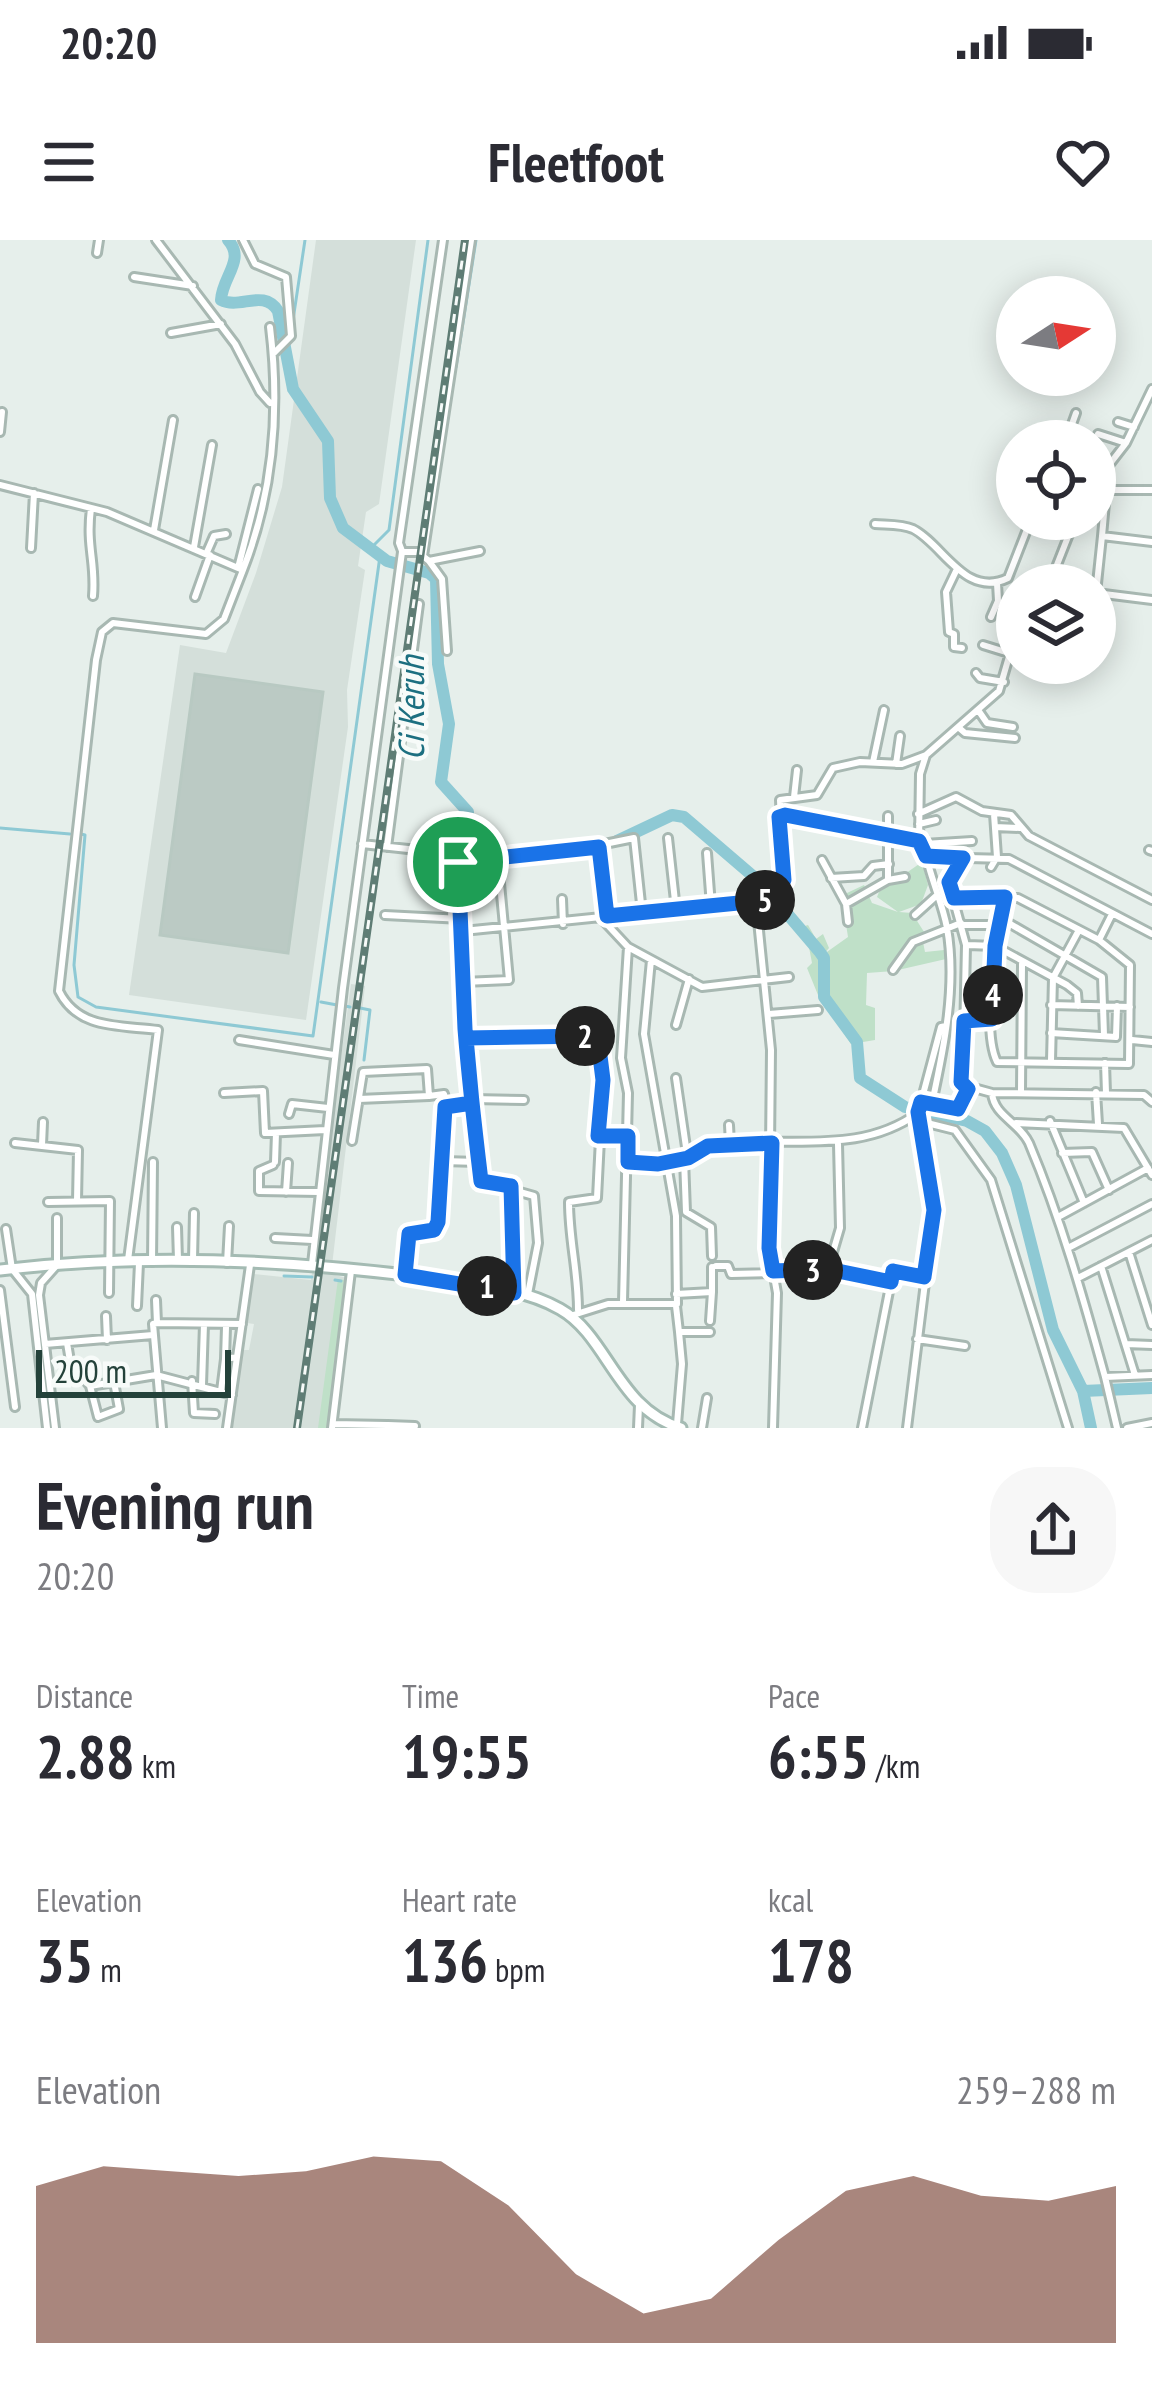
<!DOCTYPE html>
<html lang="en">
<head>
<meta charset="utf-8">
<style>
  :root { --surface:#fff; --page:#f7f7f7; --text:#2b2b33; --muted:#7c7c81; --accent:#855347 }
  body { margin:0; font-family:"PT Sans Narrow",sans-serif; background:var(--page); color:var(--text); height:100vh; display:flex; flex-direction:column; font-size:45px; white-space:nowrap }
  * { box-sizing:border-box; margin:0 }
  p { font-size:39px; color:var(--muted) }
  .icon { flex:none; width:66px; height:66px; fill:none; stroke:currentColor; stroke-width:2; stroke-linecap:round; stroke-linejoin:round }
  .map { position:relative; height:1188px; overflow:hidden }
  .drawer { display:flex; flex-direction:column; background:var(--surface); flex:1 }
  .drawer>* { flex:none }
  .needle { width:78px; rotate:78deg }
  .controls { position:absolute; left:996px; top:36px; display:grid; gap:24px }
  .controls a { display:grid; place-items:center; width:120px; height:120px; border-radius:50%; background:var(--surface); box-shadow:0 6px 30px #0003; font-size:60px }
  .scale { position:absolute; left:36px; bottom:30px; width:195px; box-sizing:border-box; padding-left:12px; border:6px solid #24423a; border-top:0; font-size:33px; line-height:42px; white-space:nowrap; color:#24423a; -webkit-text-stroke:9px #f7fbf9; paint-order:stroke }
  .pin { position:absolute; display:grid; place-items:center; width:102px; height:102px; color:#fff; margin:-51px; border:6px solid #fff; border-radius:50%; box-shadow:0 3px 12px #0007 }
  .km { position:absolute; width:60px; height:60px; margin:-30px; border-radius:50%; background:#222; color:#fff; font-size:33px; line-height:60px; text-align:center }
  .round { display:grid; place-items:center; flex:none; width:126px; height:126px; border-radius:48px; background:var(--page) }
  .summary { display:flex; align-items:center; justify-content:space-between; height:204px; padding:0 36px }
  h1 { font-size:66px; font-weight:700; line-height:90px }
  .figures { display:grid; grid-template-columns:repeat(3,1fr); gap:18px; height:204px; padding:12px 36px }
  .figures div { display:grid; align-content:center }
  .figures b { font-size:60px; font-weight:700 }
  .figures small { font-size:33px; font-weight:400 }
  .figures p { font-size:33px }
  .chart { height:336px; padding:24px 36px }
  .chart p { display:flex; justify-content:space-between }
  .chart svg { width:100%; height:216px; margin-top:12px; fill:var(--accent); opacity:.7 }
  .status { display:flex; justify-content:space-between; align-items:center; height:84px; padding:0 60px; background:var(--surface); direction:ltr }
  .status svg { height:33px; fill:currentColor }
  header { display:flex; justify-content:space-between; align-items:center; height:156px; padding:0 36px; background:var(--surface); font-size:54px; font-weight:700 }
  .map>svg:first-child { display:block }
  .built { fill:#d4dfda }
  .green { fill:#bfe0c8 }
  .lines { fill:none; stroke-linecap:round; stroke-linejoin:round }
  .stream { stroke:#8ec9d4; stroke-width:3 }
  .river { stroke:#8ec9d4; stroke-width:12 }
  .building { fill:#bbcac4; stroke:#b8c9c2; stroke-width:3 }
  .street-casing { stroke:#a8b8b2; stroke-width:12 }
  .secondary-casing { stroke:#a4bbb3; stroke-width:15 }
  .street { stroke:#fff; stroke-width:6 }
  .secondary { stroke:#fff; stroke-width:9 }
  .rail-casing { stroke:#5f7d75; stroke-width:8 }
  .rail { stroke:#f7fbf9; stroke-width:3; stroke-dasharray:9; stroke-linecap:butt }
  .route-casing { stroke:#fff; stroke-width:24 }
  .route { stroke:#1a73e8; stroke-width:15 }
  .labels { text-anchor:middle; stroke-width:9; stroke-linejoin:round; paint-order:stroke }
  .water-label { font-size:36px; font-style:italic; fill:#1c6f80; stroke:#f7fbf9 }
</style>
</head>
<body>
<div class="status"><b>20:20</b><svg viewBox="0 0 49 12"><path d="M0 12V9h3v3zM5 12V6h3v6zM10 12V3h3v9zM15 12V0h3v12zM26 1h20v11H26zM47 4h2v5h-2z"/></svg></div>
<header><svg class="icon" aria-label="menu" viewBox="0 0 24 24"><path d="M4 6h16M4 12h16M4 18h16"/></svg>Fleetfoot<svg class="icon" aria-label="heart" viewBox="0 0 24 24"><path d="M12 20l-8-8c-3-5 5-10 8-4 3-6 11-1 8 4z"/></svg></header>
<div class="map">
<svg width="1152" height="1188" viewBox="0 0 1152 1188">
  <rect width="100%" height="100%" fill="#e6efeb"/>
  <path class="built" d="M316,0H416L379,264L366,272L358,326L365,330L347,450L348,487L306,780L129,755L180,405L226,413L256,333L282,247Z
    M351,744L365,746L331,1034L347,1038L329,1188H231L241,1110H249L254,1084L247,1083L253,1034L311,1040Z"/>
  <path class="green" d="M922,622L928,645L921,664L899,672L912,673L926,695L919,704L923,702L925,712L944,710L946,719L898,730L909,715L894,731L867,733L866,765L875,768V800L851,804L818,755L807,728L812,723L805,686L808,685L816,699L823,694L829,708L824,714L848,697L843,665L847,653L864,645L872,663L898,672L877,657L879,652Z
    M338,1039L345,1040L327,1188H318Z"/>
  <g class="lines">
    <path class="stream" d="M293,80L305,0
      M281,85L285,84
      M456,127L476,0
      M370,309L389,290L428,0
      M0,588L70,594
      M81,594L85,595L74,725L78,757L96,767L313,796L380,316
      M321,762L337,765
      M345,766L350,767
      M360,768L370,770L364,820
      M284,1036L312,1037
      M335,1040L341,1041"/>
    <path class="river" d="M228,0C246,20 222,37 221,60C240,70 263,48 278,71L293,149L328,201L330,258L343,288L387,321L429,333L436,339L438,424L449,484L441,542L468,572L460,613L465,618L502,615
      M617,601L672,575L684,577L761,643L819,711L824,718V757L857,802L860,838L905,867L967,881L985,891L1002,913L1016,945L1053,1090L1083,1151L1091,1188
      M1083,1151L1152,1148"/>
  </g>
  <path class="building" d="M195,434L323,452L288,713L160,695Z"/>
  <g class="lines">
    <g class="street-casing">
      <path id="street" d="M156,0L235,104L260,152L270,163
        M243,0L255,24L286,37L291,96L274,113
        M97,13L99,0
        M134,37L193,46
        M171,93L221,84
        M1118,182L1134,187
        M0,192L2,172
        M1098,194L1126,203
        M1066,201L1076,173
        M1095,243L1126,203L1152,149
        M0,245L107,272L238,328
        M1095,250H1152
        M91,268C86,307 96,322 93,356
        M875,284C886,285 902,284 913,289C943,304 965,359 1008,338L1031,279
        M154,290L173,180
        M1102,296L1106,252
        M194,307L212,205
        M31,308L34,253
        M402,311L399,303L443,0
        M207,312L214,296L226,294
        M423,316L471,0
        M429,321L442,339L447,411
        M243,330C274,251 280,170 270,87
        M956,331L946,352L949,392L954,394V407L962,408
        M997,343L998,361L1017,378
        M1049,345L1075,279
        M1096,353L1102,296L1152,302
        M1096,353L1152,360
        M195,357L210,315
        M991,377L998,361
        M983,405L1012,414
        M976,433L980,438L1004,442
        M978,470L987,483L1013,487
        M958,487L965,493L1015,498
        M873,522L884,470
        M896,524L900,496
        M794,557L797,530
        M918,574L956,557L982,571L1011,575L1029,596L1152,660
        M780,577L924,604L972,601
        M919,584L936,580
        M995,587L1020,588
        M668,598L676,670
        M924,598C926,631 941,656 947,688C957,745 944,808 932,863
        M919,601L920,534L926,515
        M362,604L445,613L458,622L466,798L481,941L534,956L538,1003L528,1054
        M387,607L419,364
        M599,608L607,676
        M1149,610L1152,611
        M707,613L711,666
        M926,617L1009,619L1152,694
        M963,618L949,643L966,705L963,845L992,853L1144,855L1152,862
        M822,620L846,664L888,640L905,637
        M458,622L570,611L634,598L642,673
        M991,627L997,617L994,574
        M831,638L864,636L873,626L889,624
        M888,640V576
        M1005,657C996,694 981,789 997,822L1129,824L1130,725L1099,700L1112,674
        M954,658H1018L1099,700
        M562,659L563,684
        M756,661L771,810L769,1008L777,1053L773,1188
        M846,664L848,682
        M385,675L462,679
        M915,675L936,656
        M601,678L628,707L702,747L789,737
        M1000,678L1102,737L1104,795
        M962,685H998
        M463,691L769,660L784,640L780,560L817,555L833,528L860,522L902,524L926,515L999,451L1017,389
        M968,705L995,706L1067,745L1077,753L1078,766
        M893,730L913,702L961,683
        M463,742L509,740L498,622
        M1051,765L1130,767
        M769,774L818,770
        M964,780L992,779
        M676,785L689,739
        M1051,793L1116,797L1117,766
        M466,798L592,795L598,800L603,840L597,958L569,962C569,1000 578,1031 578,1070
        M239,800L334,815
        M1132,800L1152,802
        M1051,821L1053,738L1079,690
        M1105,823L1106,853
        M676,838L687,914
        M1021,852L1022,724
        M1096,852L1098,884
        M224,853L263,851L265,893L325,890
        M992,853C994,876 1019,882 1029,903C1061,979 1083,1057 1105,1137L1152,1135
        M359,859L429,856
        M472,859L524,860
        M921,862L941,787L946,786
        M289,874L292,864L328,868
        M1050,881L1084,963
        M923,882L955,890L991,940L1068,1188
        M1016,883L1124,888L1152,935
        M729,885L730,904
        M597,896H628
        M352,901L363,832L427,829L429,856L444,854L447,865
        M15,903L78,910L77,961
        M42,905L43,882
        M1062,913L1092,912L1109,950
        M684,919L686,972L711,987L712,1016
        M442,921L479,922
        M275,922L276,893
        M629,922L659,924L687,918V914C764,885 847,924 918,873
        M273,925L259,931V951L319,952
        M511,947L514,1049
        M286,952L288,923
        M48,962L110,961L109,1053
        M1058,977L1148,928
        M177,987L178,1020
        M6,989L12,1029L32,1054L47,1188
        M275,998L312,1000
        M1068,1008L1152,964
        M1129,1012L1152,1085
        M128,1020L158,790C120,785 78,790 59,751L96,420L102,392L113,383L206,394L224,379L243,330L238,328L258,249
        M193,1020L194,973
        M152,1022L153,922
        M227,1023L229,986
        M312,1024L343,748L402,312H418L429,321L480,311
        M716,1026H728L731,1034L772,1033
        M1101,1026L1135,1135
        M828,1029L891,1042
        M773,1031L828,1029L840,988L838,904
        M405,1035L409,995L434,990L438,982L445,867L471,863
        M1078,1038L1152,1000
        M0,1050L15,1167
        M712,1052V1027
        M676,1054L712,1052L710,1081
        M156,1060L157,1083L153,1084L162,1188
        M623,1062L628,853L621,818L628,707
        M137,1066L139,1023
        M676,1066L679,1092
        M106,1076L107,1100
        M570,1076L608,1064H677L676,976L644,794L651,720
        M157,1083L242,1084
        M917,1099L965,1106
        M67,1103L70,1121L90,1146L98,1177L119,1169L114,1142
        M45,1104L153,1095
        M1126,1104L1152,1105
        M225,1119L226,1087
        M1105,1137L1117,1188
        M192,1141L194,1173L215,1174
        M202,1145L204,1084
        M90,1146L156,1135L232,1155
        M221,1151L225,1119L237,1117
        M333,1184L387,1185
        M677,1184L682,1124L679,1092H710
        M388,1185L415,1186
        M55,1188L39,1055L41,1043L57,1025V978
        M227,1188L250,1025
        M332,1188L351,1031
        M638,1188L639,1165
        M702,1188L707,1158
        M862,1188L893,1031L924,1037
        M907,1188L934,970L918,871L921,862L958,869L969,849
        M1127,1188L1152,1183"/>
    </g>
    <g class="secondary-casing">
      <path id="secondary" d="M0,1030C143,1013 294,1020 437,1039C478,1045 523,1048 560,1069C608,1096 617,1169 681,1188"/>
    </g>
    <use href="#street" class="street"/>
    <use href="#secondary" class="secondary"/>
    <g class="rail-casing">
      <path id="rail" d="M297,1188L465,0"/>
    </g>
    <use href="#rail" class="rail"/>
  </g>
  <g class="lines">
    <g class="route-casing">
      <path id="route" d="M458,622L465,789C469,840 475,891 481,941L511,946L514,1053L405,1035L409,994L434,990L438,982L445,867L472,863L466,798L592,796L598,800L603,840L598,896H628V922L658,924L688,918L708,906L772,903L769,1008L773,1031L828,1029L891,1042L893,1031L924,1037L934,970L918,872L921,862L958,869L968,849L961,842L964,781L992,779L995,706L1005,657L954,658L949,642L963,618L926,616L919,601L785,575L779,577L784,640L769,660L607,676L599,607L458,622"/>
    </g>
    <use href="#route" class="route"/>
  </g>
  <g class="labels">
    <g class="water-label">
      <text transform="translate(411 468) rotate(-90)" y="13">Ci Keruh</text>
    </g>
  </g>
</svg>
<div class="controls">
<a><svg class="needle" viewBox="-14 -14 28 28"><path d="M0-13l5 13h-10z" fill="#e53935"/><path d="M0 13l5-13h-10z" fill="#7c7c81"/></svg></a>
<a><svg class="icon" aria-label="locate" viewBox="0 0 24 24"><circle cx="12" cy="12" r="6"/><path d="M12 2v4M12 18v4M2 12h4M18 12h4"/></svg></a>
<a><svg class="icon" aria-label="layers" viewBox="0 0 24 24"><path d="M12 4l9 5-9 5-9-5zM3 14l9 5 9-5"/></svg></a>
</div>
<div class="scale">200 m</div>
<div class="pin" style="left:458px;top:622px;background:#1e9e55"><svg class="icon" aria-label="arrive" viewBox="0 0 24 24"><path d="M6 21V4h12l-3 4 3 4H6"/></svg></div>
<b class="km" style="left:487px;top:1046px">1</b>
<b class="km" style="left:585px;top:796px">2</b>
<b class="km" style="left:813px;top:1030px">3</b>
<b class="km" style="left:993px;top:755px">4</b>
<b class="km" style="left:765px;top:660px">5</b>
</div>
<section class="drawer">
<div class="summary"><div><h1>Evening run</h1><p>20:20</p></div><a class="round"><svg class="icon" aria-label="share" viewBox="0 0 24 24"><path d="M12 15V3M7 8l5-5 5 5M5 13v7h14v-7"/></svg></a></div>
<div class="figures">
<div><p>Distance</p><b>2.88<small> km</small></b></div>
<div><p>Time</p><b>19:55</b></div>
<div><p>Pace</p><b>6:55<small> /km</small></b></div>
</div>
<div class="figures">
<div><p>Elevation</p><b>35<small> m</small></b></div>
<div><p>Heart rate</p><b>136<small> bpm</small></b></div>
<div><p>kcal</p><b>178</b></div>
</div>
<div class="chart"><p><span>Elevation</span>259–288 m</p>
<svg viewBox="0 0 160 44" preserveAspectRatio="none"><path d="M0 44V12L10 8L20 9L30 10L40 9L50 6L60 7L70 16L80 30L90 38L100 35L110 23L120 13L130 10L140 14L150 15L160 12V44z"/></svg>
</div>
</section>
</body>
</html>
